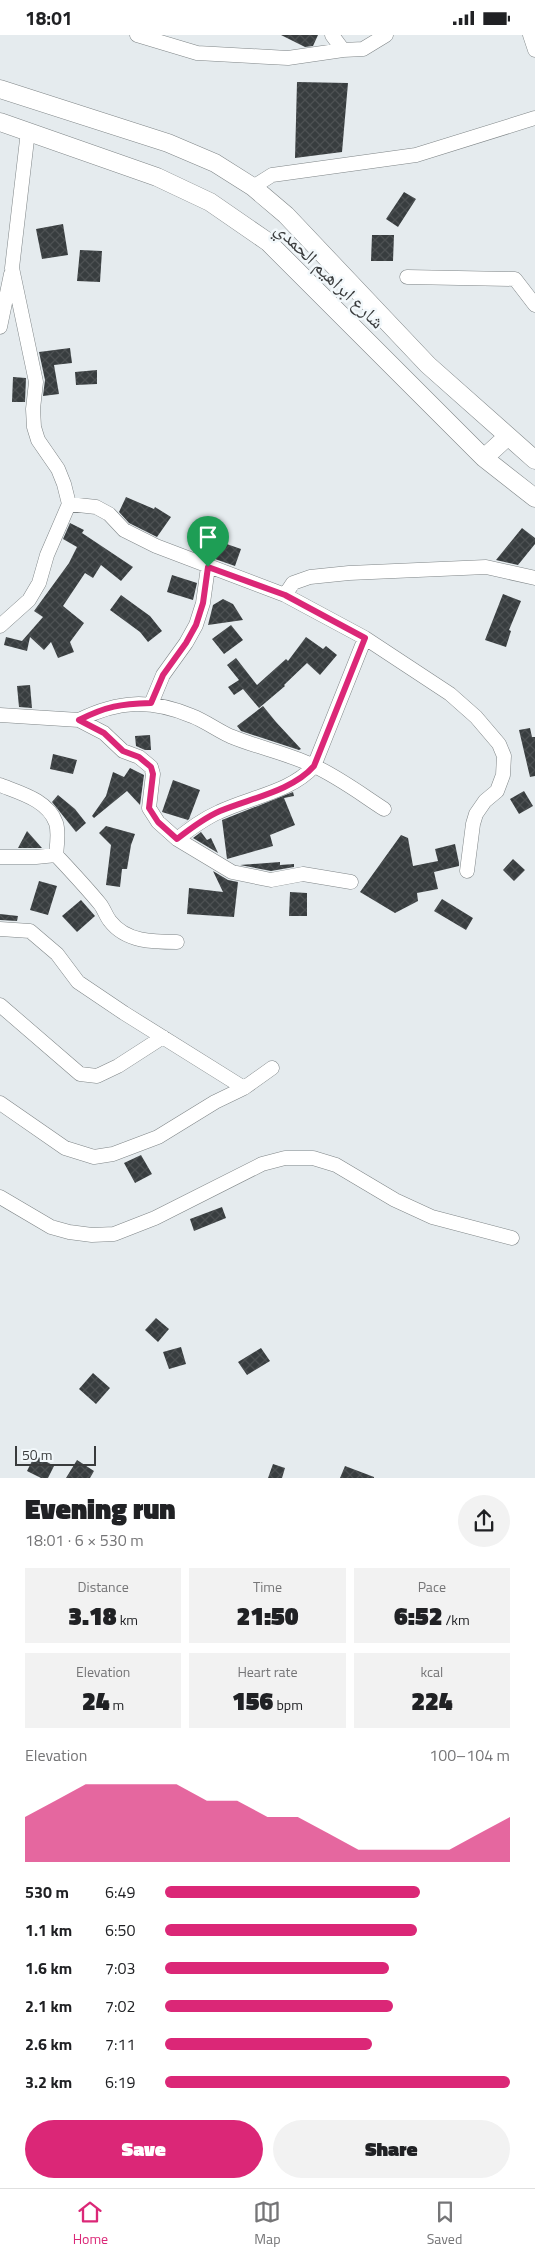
<!DOCTYPE html>
<html lang="en">
<head>
<meta charset="utf-8">
<style>
  :root { --surface:#fff; --page:#f2f2f2; --text:#202124; --muted:#757577; --line:#e0e0e0; --accent:#db2777 }
  body { margin:0; font-family:"Titillium Web","Noto Naskh Arabic",sans-serif; background:var(--page); color:var(--text); height:100vh; display:flex; flex-direction:column; font-size:19px; white-space:nowrap }
  * { box-sizing:border-box; margin:0 }
  p { font-size:16px; color:var(--muted) }
  .icon { flex:none; width:28px; height:28px; fill:none; stroke:currentColor; stroke-width:2; stroke-linecap:round; stroke-linejoin:round }
  .map { position:relative; height:1443px; overflow:hidden }
  .panel { display:flex; flex-direction:column; background:var(--surface); flex:1 }
  .panel>* { flex:none }
  .scale { position:absolute; left:15px; bottom:12px; width:81px; box-sizing:border-box; padding-left:5px; border:2px solid #393b3c; border-top:0; font-size:14px; line-height:18px; white-space:nowrap; color:#393b3c; -webkit-text-stroke:4px #f2f8fb; paint-order:stroke }
  .pin { position:absolute; display:grid; place-items:center; width:42px; height:42px; color:#fff; margin:-51px -21px; border-radius:50% 50% 50% 0; rotate:-45deg; box-shadow:0 0 5px #0007 }
  .pin .icon { rotate:45deg }
  .round { display:grid; place-items:center; flex:none; width:52px; height:52px; border-radius:26px; background:var(--page) }
  .headline { display:flex; align-items:center; justify-content:space-between; height:85px; padding:0 25px }
  h1 { font-size:28px; font-weight:800; line-height:38px }
  .stats { display:grid; grid-template-columns:repeat(3,1fr); gap:8px; height:85px; padding:5px 25px }
  .stats div { display:grid; align-content:center; border-radius:0px; background:var(--page); text-align:center }
  .stats b { font-size:25px; font-weight:800 }
  .stats small { font-size:14px; font-weight:400 }
  .stats p { font-size:14px }
  .chart { height:140px; padding:10px 25px }
  .chart p { display:flex; justify-content:space-between }
  .chart svg { width:100%; height:90px; margin-top:5px; fill:var(--accent); opacity:.7 }
  .action { display:flex; gap:10px; margin-top:auto; padding:10px 25px }
  .action a { flex:1; height:58px; border-radius:30px; background:var(--accent); color:#fff; font-size:20px; font-weight:800; line-height:58px; text-align:center }
  .action a+a { background:var(--page); color:var(--text) }
  ul { padding:0 25px; list-style:none; font-size:16px }
  li { display:grid; grid-template-columns:80px 60px 1fr; align-items:center; height:38px }
  li i { height:12px; border-radius:6px; background:var(--accent) }
  .status { display:flex; justify-content:space-between; align-items:center; height:35px; padding:0 25px; background:var(--surface); direction:ltr }
  .status svg { height:14px; fill:currentColor }
  .dock { display:flex; justify-content:space-around; align-items:center; height:70px; border-top:1px solid var(--line); background:var(--surface); font-size:14px; color:var(--muted) }
  .dock a { display:grid; justify-items:center; gap:2px }
  .dock .current { color:var(--accent) }
  .map>svg:first-child { display:block }
  .building { fill:url(#building-cross-hatch) }
  .lines { fill:none; stroke-linecap:round; stroke-linejoin:round }
  .minor-casing { stroke:#7f8587; stroke-width:15 }
  .major-casing { stroke:#7f8587; stroke-width:19 }
  .minor { stroke:#fff; stroke-width:14 }
  .major { stroke:#fff; stroke-width:18 }
  .route-casing { stroke:#fff; stroke-width:10 }
  .route { stroke:#db2777; stroke-width:6 }
  .labels { text-anchor:middle; stroke-width:5; stroke-linejoin:round; paint-order:stroke }
  .street-label { font-size:19px; fill:#393b3c; stroke:#f2f8fb }
</style>
</head>
<body>
<div class="status"><b>18:01</b><svg viewBox="0 0 49 12"><path d="M0 12V9h3v3zM5 12V6h3v6zM10 12V3h3v9zM15 12V0h3v12zM26 1h20v11H26zM47 4h2v5h-2z"/></svg></div>
<div class="map">
<svg width="535" height="1443" viewBox="0 0 535 1443">
  <defs>
    <pattern id="building-cross-hatch" width="8" height="8" patternUnits="userSpaceOnUse" patternTransform="scale(1.25)"><rect width="8" height="8" fill="#383d3f"/><path d="M0 0l8 8M0 8l8-8" fill="none" stroke="#4d5153"/></pattern>
  </defs>
  <rect width="100%" height="100%" fill="#e5ebee"/>
  <path class="building" d="M281,0H318L313,11L305,12Z
    M297,47L348,48L342,117L295,123Z
    M404,157L416,164L398,192L386,184Z
    M63,189L68,220L42,224L36,194Z
    M372,200H394L393,226H371Z
    M80,215L102,216L100,247L77,246Z
    M70,313L72,328L54,330L59,359L43,361L45,345L39,317Z
    M97,335V349L76,350L75,337Z
    M13,342L26,343L25,367H12Z
    M126,462L154,474L155,472L171,482L157,502L129,488L119,477Z
    M70,488L84,495L82,498L133,532L121,546L101,530L93,543L85,538L63,571L84,588L70,607L74,617L58,623L51,607L44,615L30,602L27,616L4,610L6,602L22,606L43,582L34,576L69,528L77,512L63,504Z
    M522,493L535,503V509L518,530L496,525Z
    M218,506L241,514L235,531L212,523Z
    M172,540L197,548L193,565L167,557Z
    M503,559L521,566L509,595L511,596L506,612L485,605Z
    M121,560L150,581L162,596L148,607L140,597L110,575Z
    M223,564L233,569L243,585L208,590L213,570Z
    M231,590L243,605L224,619L212,604Z
    M306,602L323,614L326,611L337,620L320,640L307,628L284,650L285,651L259,673L243,654L234,660L228,652L239,645L227,630L236,623L257,650L286,624L288,626Z
    M30,650L32,673L19,672L17,651Z
    M263,671L276,687L301,714L299,715L241,696L237,691Z
    M530,693L532,702H535V741L530,742L519,695Z
    M150,700L151,715H145L136,711L135,701Z
    M53,719L77,725L73,739L50,734Z
    M130,733L144,740L140,770L127,756L94,783L92,781L106,761L113,737L124,742Z
    M173,745L200,755L189,784L192,782L178,792L188,785L162,777Z
    M524,756L533,771L519,779L510,764Z
    M293,757L294,761L284,763L295,790L270,800L273,811L227,824L222,785Z
    M58,760L75,774L86,788L76,797L52,767Z
    M106,791L135,799L131,810L127,834H122L120,852L106,850L111,810L99,798Z
    M27,796L42,813H18Z
    M201,797L207,805L211,803L218,818L193,803Z
    M401,800L408,803L413,831L438,826L435,814L455,809L459,828V831L434,837L438,854L417,858L418,866L395,878L360,857Z
    M513,824L525,835L514,846L503,835Z
    M280,827V830L294,829V832L271,836L240,830Z
    M213,836L228,845L238,847L234,882L187,879L189,853L223,857Z
    M39,846L57,851L48,880L30,875Z
    M290,857L307,858V881H289Z
    M442,864L473,883L466,895L434,876Z
    M81,865L95,881L77,897L62,881Z
    M0,879L18,881L17,886L0,885Z
    M141,1120L152,1139L135,1148L124,1128Z
    M222,1172L226,1183L194,1196L190,1184Z
    M156,1283L169,1294L158,1307L145,1295Z
    M181,1312L186,1329L169,1334L163,1317Z
    M261,1313L270,1326L247,1340L238,1327Z
    M93,1338L110,1353L96,1369L79,1354Z
    M35,1420L54,1431L48,1443H41L27,1436Z
    M77,1425L94,1436L90,1443H66Z
    M273,1429L285,1433L282,1443H268Z
    M345,1431L374,1442V1443H340Z"/>
  <g class="lines">
    <g class="minor-casing">
      <path id="minor" d="M137,0L197,18L288,23L343,15
        M332,0L343,15L363,14L386,0
        M530,0L535,15
        M253,152L272,140L416,120L535,83
        M407,242L515,244L535,270
        M0,292L11,239
        M69,469L96,472L109,479L124,495L156,511L285,560L365,603L450,659L476,682L499,709L504,721L503,740L497,756L485,766L476,779L473,789L467,836
        M285,560L293,548L310,542L349,538L486,532L535,543
        M0,591L29,565L39,548L47,520L69,469L64,449L58,434L38,405L34,392L33,374L36,347L12,233L28,96
        M151,669L163,640L186,608L196,590L203,568L208,532
        M0,680L79,685L104,698L123,716L139,722L151,732L153,739L149,773L158,787L177,804L232,837L271,845L303,839L351,847
        M79,685C119,665 151,664 192,681C205,686 217,695 230,701C256,712 286,718 312,730C337,741 361,759 384,774
        M0,750C20,758 48,765 56,788C59,797 57,810 56,820C71,836 86,852 100,869C104,874 106,881 110,886C126,907 153,907 177,907
        M177,804C190,794 203,784 219,777C250,762 291,757 314,731L365,603
        M0,822H36L56,820
        M0,894L30,896L57,919L78,947L124,978L244,1053
        M0,970L80,1039L97,1041L118,1031L163,1002
        M0,1068L65,1113L94,1122L113,1119L158,1102L215,1067L244,1053L272,1033
        M0,1162L51,1192L69,1197L92,1200L114,1199L155,1183L262,1129L285,1123H313L336,1130L395,1165L432,1182L512,1203"/>
    </g>
    <g class="major-casing">
      <path id="major" d="M0,54L168,108L215,128L253,152L286,180L428,330L535,425
        M0,87L157,142L210,167L268,207L484,423L535,463
        M484,423L508,401"/>
    </g>
    <use href="#minor" class="minor"/>
    <use href="#major" class="major"/>
  </g>
  <g class="lines">
    <g class="route-casing">
      <path id="route" d="M208,532L285,560L365,603L314,731C292,756 251,763 220,776C204,783 191,793 177,804L158,787L149,773L153,739L151,732L139,722L123,716L104,698L79,685C107,671 120,669 151,668L163,640L186,608L196,590L203,568Z"/>
    </g>
    <use href="#route" class="route"/>
  </g>
  <g class="labels">
    <g class="street-label">
      <text transform="translate(330 240) rotate(44)" y="7">شارع ابراهيم الحمدي</text>
    </g>
  </g>
</svg>
<div class="scale">50 m</div>
<div class="pin" style="left:208px;top:532px;background:#1e9e55"><svg class="icon" aria-label="arrive" viewBox="0 0 24 24"><path d="M6 21V4h12l-3 4 3 4H6"/></svg></div>
</div>
<section class="panel">
<div class="headline"><div><h1>Evening run</h1><p>18:01 · 6 × 530 m</p></div><a class="round"><svg class="icon" aria-label="share" viewBox="0 0 24 24"><path d="M12 15V3M7 8l5-5 5 5M5 13v7h14v-7"/></svg></a></div>
<div class="stats">
<div><p>Distance</p><b>3.18<small> km</small></b></div>
<div><p>Time</p><b>21:50</b></div>
<div><p>Pace</p><b>6:52<small> /km</small></b></div>
</div>
<div class="stats">
<div><p>Elevation</p><b>24<small> m</small></b></div>
<div><p>Heart rate</p><b>156<small> bpm</small></b></div>
<div><p>kcal</p><b>224</b></div>
</div>
<div class="chart"><p><span>Elevation</span>100–104 m</p>
<svg viewBox="0 0 160 44" preserveAspectRatio="none"><path d="M0 44V22L10 14L20 6L30 6L40 6L50 6L60 14L70 14L80 22L90 22L100 30L110 38L120 38L130 38L140 38L150 30L160 22V44z"/></svg>
</div>
<ul>
<li><b>530 m</b>6:49<i style="width:74%"></i></li>
<li><b>1.1 km</b>6:50<i style="width:73%"></i></li>
<li><b>1.6 km</b>7:03<i style="width:65%"></i></li>
<li><b>2.1 km</b>7:02<i style="width:66%"></i></li>
<li><b>2.6 km</b>7:11<i style="width:60%"></i></li>
<li><b>3.2 km</b>6:19<i style="width:100%"></i></li>
</ul>
<div class="action"><a>Save</a><a>Share</a></div>
</section>
<nav class="dock">
<a class="current"><svg class="icon" aria-label="home" viewBox="0 0 24 24"><path d="M3 11l9-7 9 7M6 9v11h12V9"/></svg>Home</a>
<a><svg class="icon" aria-label="map" viewBox="0 0 24 24"><path d="M3 6l6-2 6 2 6-2v14l-6 2-6-2-6 2zM9 4v14M15 6v14"/></svg>Map</a>
<a><svg class="icon" aria-label="saved" viewBox="0 0 24 24"><path d="M7 4h10v16l-5-4-5 4z"/></svg>Saved</a>
</nav>
</body>
</html>
